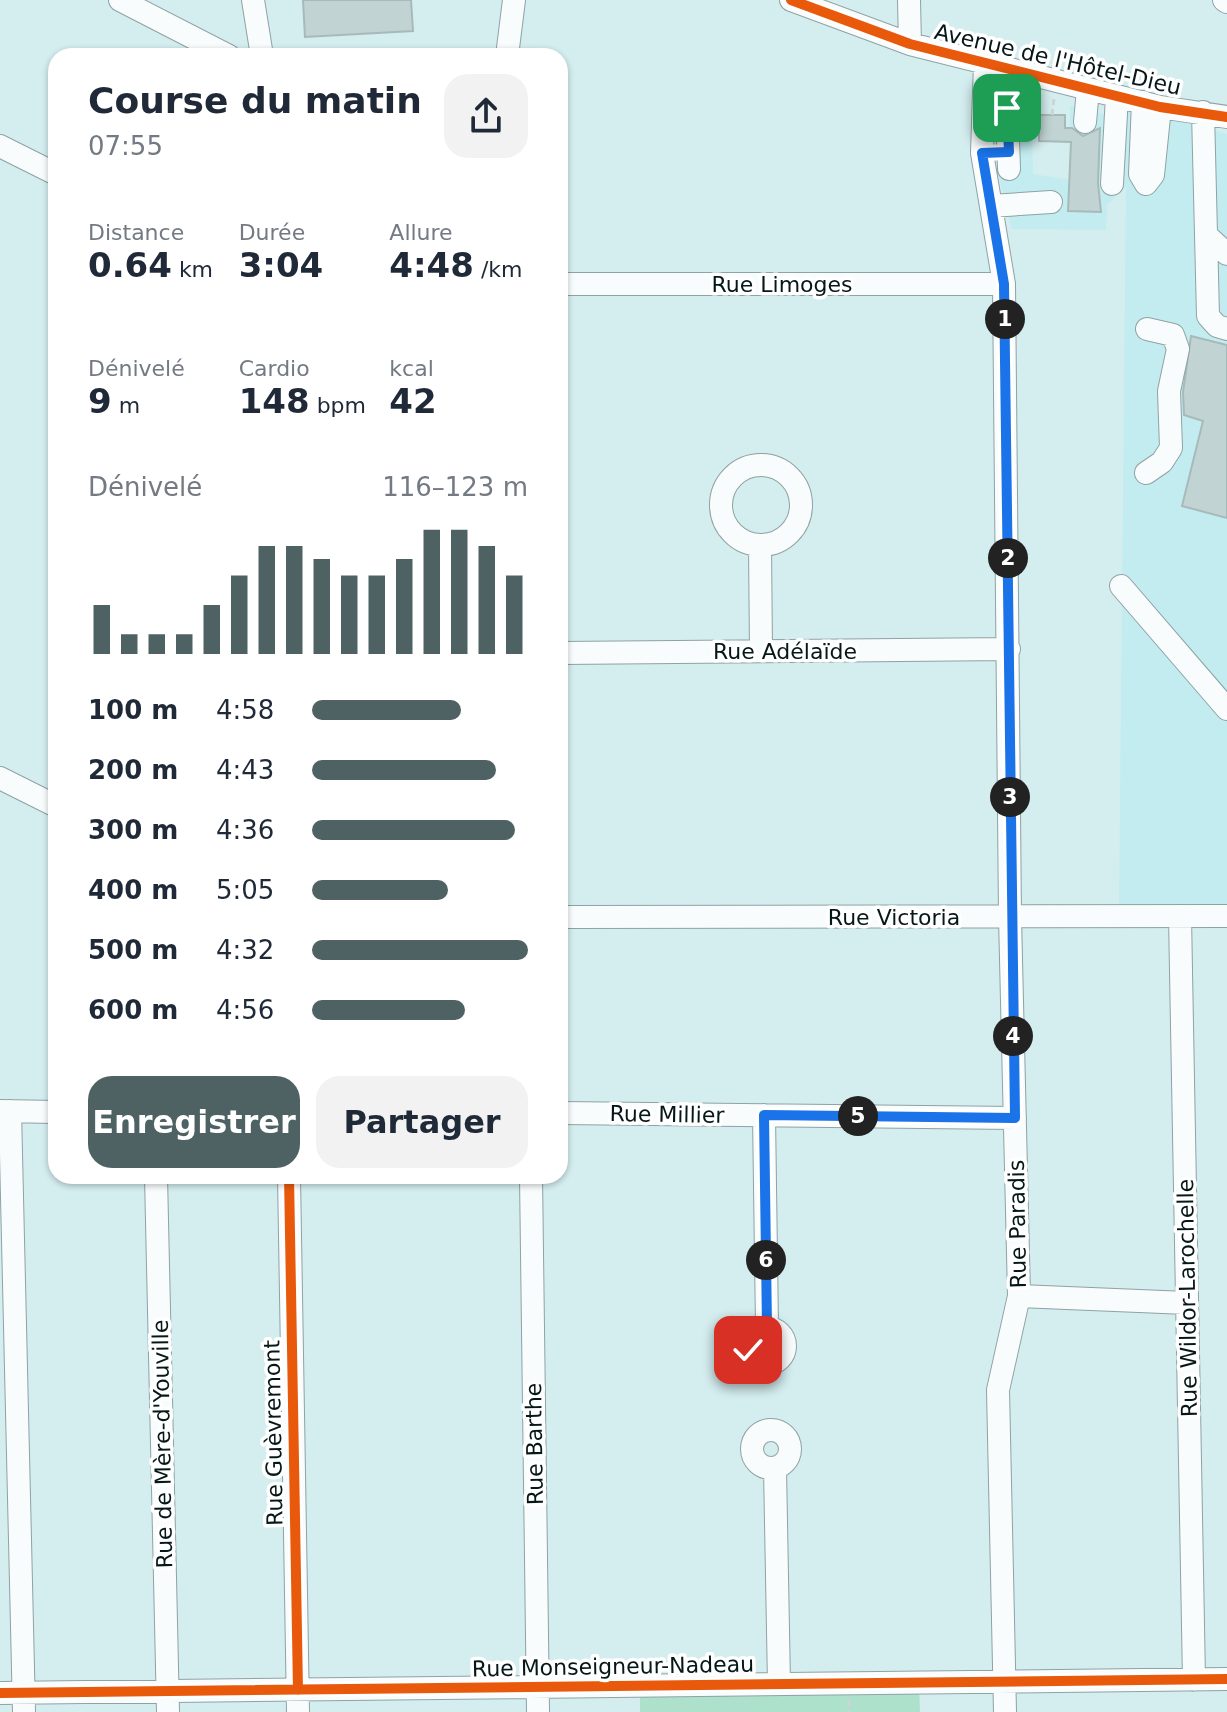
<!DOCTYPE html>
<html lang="fr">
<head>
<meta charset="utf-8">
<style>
  :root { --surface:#fff; --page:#f2f2f3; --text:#1f2937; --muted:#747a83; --accent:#4e6263 }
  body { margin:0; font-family:"DejaVu Sans",sans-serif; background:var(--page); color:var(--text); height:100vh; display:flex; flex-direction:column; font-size:30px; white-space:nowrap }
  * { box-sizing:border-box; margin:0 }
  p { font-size:26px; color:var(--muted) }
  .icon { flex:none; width:44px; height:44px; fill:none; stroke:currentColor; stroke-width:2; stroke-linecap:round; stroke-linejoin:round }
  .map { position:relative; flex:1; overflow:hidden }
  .sheet { position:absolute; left:48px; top:48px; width:520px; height:1136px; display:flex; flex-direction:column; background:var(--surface); border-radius:24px; box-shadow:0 2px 6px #0004 }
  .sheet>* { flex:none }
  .pin { position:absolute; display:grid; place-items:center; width:68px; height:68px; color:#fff; margin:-34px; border-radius:16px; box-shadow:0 4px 12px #0006 }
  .km { position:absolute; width:40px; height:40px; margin:-20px; border-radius:50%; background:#222; color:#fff; font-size:22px; line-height:40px; text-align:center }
  .round { display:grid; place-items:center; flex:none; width:84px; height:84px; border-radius:24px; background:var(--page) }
  .headline { display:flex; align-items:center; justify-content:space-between; height:136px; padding:0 40px }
  h1 { font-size:36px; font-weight:700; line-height:60px }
  .stats { display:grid; grid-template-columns:repeat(3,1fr); gap:12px; height:136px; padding:8px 40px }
  .stats div { display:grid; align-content:center }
  .stats b { font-size:34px; font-weight:700 }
  .stats small { font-size:22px; font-weight:400 }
  .stats p { font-size:22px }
  .chart { height:224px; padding:16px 40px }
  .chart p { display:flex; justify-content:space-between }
  .chart svg { width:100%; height:144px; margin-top:8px; stroke:var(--accent); stroke-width:6 }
  .button { display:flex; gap:16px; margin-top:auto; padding:16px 40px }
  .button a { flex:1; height:92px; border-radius:24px; background:var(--accent); color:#fff; font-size:32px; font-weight:700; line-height:92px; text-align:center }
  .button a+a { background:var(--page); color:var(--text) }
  ul { padding:0 40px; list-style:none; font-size:26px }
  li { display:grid; grid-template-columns:128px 96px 1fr; align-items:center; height:60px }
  li i { height:20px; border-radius:10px; background:var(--accent) }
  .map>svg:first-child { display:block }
  .built { fill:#c3ecf0 }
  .green { fill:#aee1cb }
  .building { fill:#c1d4d3; stroke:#a7baba; stroke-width:2 }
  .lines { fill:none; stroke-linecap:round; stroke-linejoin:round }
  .minor-casing { stroke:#8fa2a4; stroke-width:24 }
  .path { stroke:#ced5d6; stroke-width:3; stroke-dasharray:6 4; stroke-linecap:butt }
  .minor { stroke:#f9fcfd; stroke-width:22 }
  .cycleway-casing { stroke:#fff; stroke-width:15 }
  .cycleway { stroke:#e8590c; stroke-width:10 }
  .route-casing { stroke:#fff; stroke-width:16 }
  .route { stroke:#1a73e8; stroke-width:10 }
  .labels { text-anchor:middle; stroke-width:7; stroke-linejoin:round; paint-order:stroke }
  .street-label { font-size:22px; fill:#061718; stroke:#fff }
</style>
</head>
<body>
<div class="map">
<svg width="1227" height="1712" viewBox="0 0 1227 1712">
  <rect width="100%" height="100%" fill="#d4edef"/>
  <path class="built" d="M1002,90L1031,97L1033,174L1070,180V106L1126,120L1127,107L1227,134V907H1119L1126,187L1107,205L1106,230L1012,229L999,178L996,137V99Z"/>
  <path class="green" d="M919,1683L920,1712H640V1686Z"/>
  <path class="building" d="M303,0H411L413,31L305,37Z
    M1039,115H1065V128H1072L1083,136L1100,128L1098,183L1101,212L1068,211L1071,142L1039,141Z
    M1191,336L1227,345V518L1182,506L1203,421L1184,415L1183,392Z"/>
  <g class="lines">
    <g class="minor-casing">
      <path id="minor" d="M120,0L229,56
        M253,0L262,56
        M791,0L910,44L1160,107L1227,117
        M909,0L910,44
        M1224,0L1227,2
        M507,56L514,0
        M985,63L982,153L1004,284L1010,917L1019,1296L998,1390L1005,1712
        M1143,102L1140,174L1146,184L1153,175L1160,107
        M1007,108L1009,169
        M1203,112L1208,316L1217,326L1227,329
        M1085,122L1088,89
        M0,146L56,174
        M1112,184L1117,96
        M991,206L1051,202
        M1206,235L1227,254
        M560,284H1004
        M721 505a40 40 0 1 1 80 0a40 40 0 1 1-80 0Z
        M1146,473L1162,462L1171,448L1169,391L1178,349L1173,335L1147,329
        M760,546L761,651
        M1121,586L1227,709
        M560,653L1009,649
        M0,778L56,806
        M1180,916L1194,1680
        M560,917L1227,916
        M0,1111L56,1112
        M10,1111L24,1712
        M560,1113L1015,1118
        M764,1115L767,1327
        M156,1176L168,1712
        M289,1176L298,1712
        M531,1176L538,1712
        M1019,1296L1187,1303
        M749 1346a18 18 0 1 1 36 0a18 18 0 1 1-36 0Z
        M752 1449a19 19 0 1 1 38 0a19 19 0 1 1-38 0Z
        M775,1468L779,1684
        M0,1693L1227,1679"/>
    </g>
    <path class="path" d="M1052,115L1054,99
      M849,1700V1712"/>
    <use href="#minor" class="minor"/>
    <g class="cycleway-casing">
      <path id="cycleway" d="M791,0L910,44L1160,107L1227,117
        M289,1176L298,1690
        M0,1693L1227,1679"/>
    </g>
    <use href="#cycleway" class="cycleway"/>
  </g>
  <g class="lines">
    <g class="route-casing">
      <path id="route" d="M748,1350C749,1336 753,1330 767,1327L764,1115L1015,1118L1004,284L982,153L1009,152L1007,108"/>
    </g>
    <use href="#route" class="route"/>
  </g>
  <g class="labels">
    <g class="street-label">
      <text transform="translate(1058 59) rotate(13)" y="8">Avenue de l'Hôtel-Dieu</text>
      <text x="782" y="292">Rue Limoges</text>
      <text x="785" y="659">Rue Adélaïde</text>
      <text x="894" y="925">Rue Victoria</text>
      <text transform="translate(667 1114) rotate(1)" y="8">Rue Millier</text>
      <text transform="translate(1017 1224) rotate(-91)" y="8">Rue Paradis</text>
      <text transform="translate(1187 1298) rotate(-91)" y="8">Rue Wildor-Larochelle</text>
      <text transform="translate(273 1433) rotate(-91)" y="8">Rue Guèvremont</text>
      <text transform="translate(162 1444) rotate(-91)" y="8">Rue de Mère-d'Youville</text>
      <text transform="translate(534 1444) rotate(-91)" y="8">Rue Barthe</text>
      <text transform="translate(613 1666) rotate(-1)" y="8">Rue Monseigneur-Nadeau</text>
    </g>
  </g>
</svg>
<div class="pin" style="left:1007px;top:108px;background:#1e9e55"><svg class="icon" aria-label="arrive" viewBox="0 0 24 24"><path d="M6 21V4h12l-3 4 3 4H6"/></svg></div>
<div class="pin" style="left:748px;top:1350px;background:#d93025"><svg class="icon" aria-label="check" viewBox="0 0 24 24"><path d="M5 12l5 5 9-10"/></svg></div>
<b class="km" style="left:1005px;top:319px">1</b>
<b class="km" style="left:1008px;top:558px">2</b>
<b class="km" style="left:1010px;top:797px">3</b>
<b class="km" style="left:1013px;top:1036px">4</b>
<b class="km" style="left:858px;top:1116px">5</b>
<b class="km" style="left:766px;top:1260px">6</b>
<section class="sheet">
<div class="headline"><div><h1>Course du matin</h1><p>07:55</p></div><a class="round"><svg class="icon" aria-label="share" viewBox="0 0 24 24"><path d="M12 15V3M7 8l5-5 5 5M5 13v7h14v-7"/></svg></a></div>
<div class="stats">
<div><p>Distance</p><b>0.64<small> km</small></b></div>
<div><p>Durée</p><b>3:04</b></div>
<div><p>Allure</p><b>4:48<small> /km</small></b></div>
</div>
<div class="stats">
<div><p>Dénivelé</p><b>9<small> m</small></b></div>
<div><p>Cardio</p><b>148<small> bpm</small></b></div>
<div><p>kcal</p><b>42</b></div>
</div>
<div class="chart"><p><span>Dénivelé</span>116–123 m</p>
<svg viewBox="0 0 160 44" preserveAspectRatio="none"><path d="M5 44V29M15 44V38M25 44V38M35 44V38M45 44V29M55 44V20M65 44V11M75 44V11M85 44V15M95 44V20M105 44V20M115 44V15M125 44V6M135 44V6M145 44V11M155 44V20"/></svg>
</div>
<ul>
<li><b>100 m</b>4:58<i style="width:69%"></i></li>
<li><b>200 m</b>4:43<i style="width:85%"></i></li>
<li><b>300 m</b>4:36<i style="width:94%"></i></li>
<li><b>400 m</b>5:05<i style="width:63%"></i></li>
<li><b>500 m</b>4:32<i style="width:100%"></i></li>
<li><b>600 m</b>4:56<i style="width:71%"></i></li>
</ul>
<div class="button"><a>Enregistrer</a><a>Partager</a></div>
</section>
</div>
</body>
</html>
